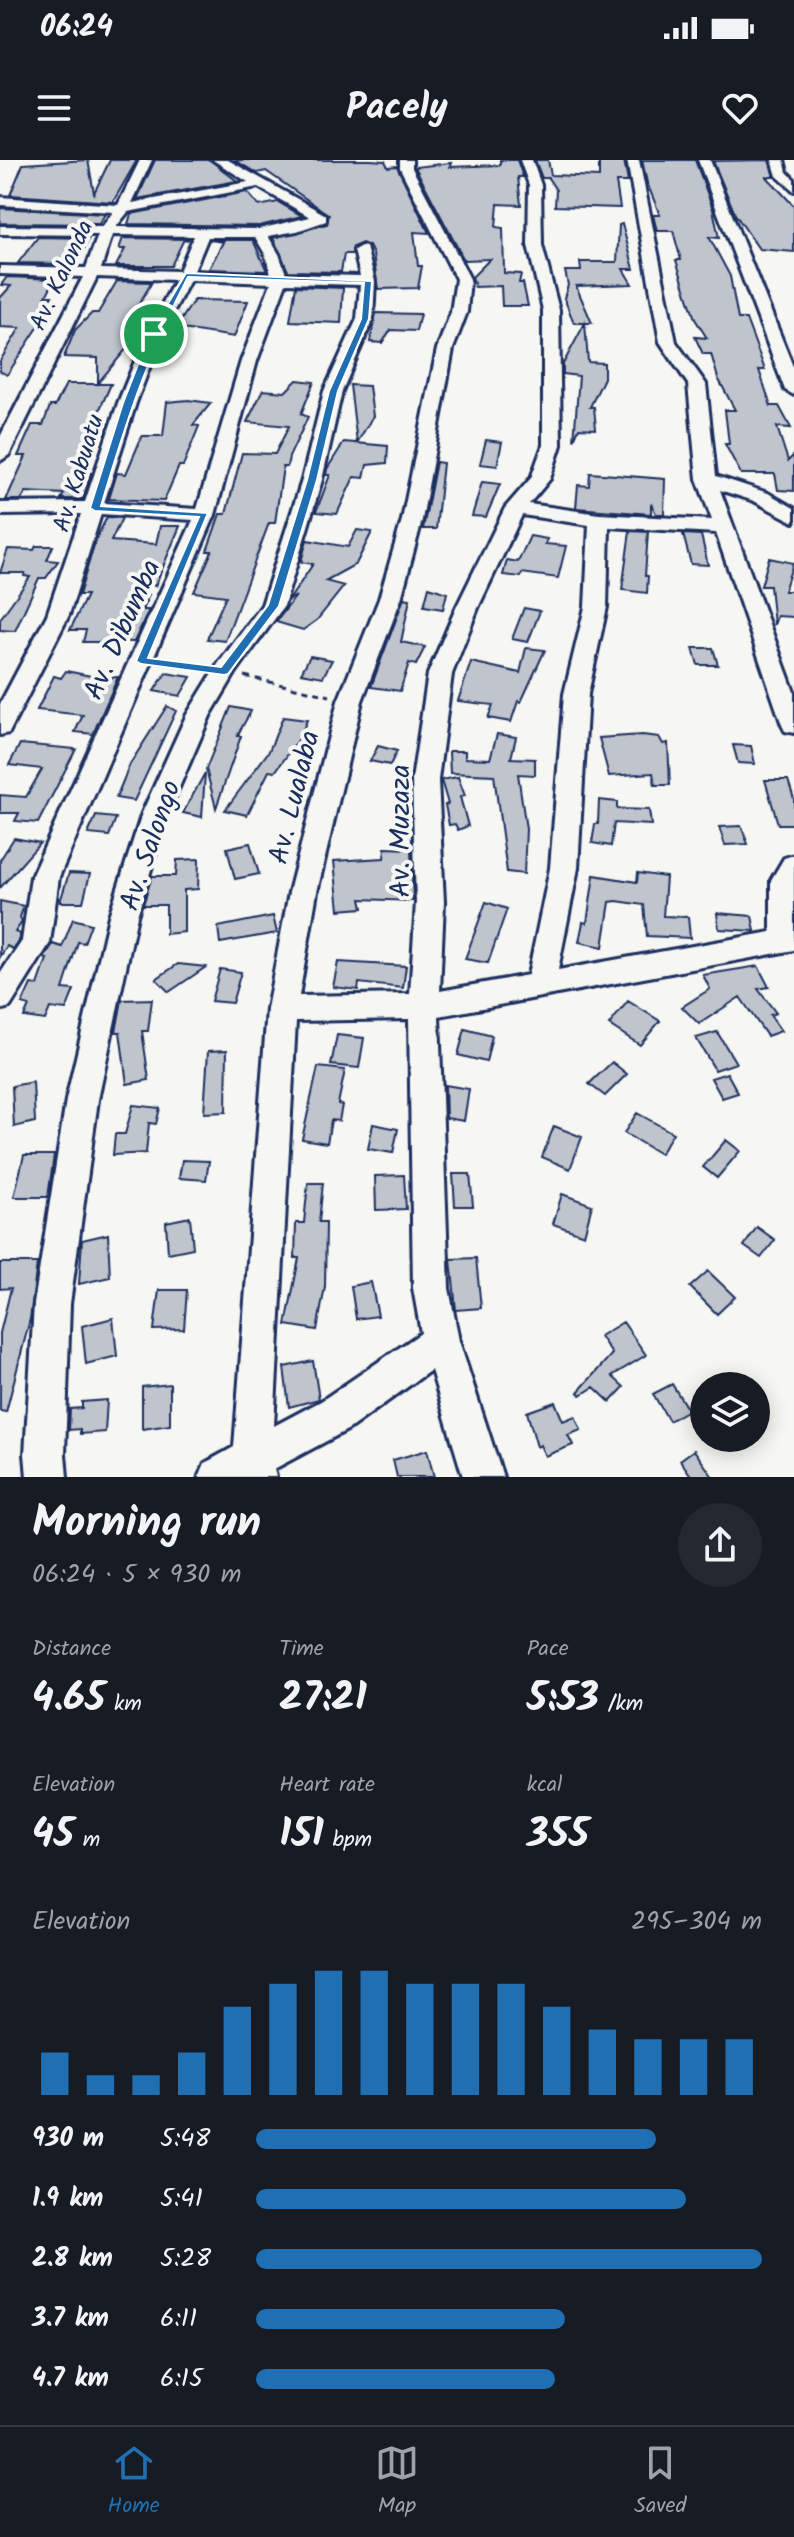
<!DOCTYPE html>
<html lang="en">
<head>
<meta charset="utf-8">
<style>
  :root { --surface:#171b24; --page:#242831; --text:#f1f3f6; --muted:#9ea1a6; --line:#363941; --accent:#1f6fb2 }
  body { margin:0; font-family:Kalam,sans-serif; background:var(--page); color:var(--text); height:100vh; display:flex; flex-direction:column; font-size:30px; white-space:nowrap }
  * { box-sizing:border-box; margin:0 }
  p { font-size:26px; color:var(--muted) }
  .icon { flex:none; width:44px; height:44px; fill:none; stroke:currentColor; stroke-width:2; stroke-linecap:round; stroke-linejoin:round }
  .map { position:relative; height:1317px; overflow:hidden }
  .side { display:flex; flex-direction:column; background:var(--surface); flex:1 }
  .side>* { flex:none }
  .buttons { position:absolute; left:690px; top:1212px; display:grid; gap:16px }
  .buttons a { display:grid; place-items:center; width:80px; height:80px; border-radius:50%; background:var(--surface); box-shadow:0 4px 20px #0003; font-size:40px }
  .pin { position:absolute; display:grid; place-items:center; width:68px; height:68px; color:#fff; margin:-34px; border:4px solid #fff; border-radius:50%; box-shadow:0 2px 8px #0007 }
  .round { display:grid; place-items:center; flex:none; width:84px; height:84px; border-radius:42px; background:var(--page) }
  .headline { display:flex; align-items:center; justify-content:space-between; height:136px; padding:0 32px }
  h1 { font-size:44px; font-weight:700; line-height:60px }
  .metrics { display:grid; grid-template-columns:repeat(3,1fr); gap:12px; height:136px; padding:8px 32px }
  .metrics div { display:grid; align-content:center }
  .metrics b { font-size:40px; font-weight:700 }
  .metrics small { font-size:22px; font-weight:400 }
  .metrics p { font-size:22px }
  .chart { height:224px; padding:16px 32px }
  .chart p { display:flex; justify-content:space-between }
  .chart svg { width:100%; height:144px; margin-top:8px; stroke:var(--accent); stroke-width:6 }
  ul { padding:0 32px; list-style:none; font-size:26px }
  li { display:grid; grid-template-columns:128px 96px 1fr; align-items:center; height:60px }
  li i { height:20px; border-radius:10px; background:var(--accent) }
  .status { display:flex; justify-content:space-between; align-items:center; height:56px; padding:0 40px; background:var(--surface); direction:ltr }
  .status svg { height:22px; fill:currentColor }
  header { display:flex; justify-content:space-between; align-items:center; height:104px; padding:0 32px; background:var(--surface); font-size:36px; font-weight:700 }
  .tab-bar { display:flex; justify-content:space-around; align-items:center; height:112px; border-top:2px solid var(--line); background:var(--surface); font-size:22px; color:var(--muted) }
  .tab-bar a { display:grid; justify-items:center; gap:4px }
  .tab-bar .on { color:var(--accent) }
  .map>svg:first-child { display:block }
  .building { fill:#c0c4cd; stroke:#1b2f5e; stroke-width:2 }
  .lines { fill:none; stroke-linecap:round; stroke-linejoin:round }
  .minor-casing { stroke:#1b2f5e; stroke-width:6 }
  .path { stroke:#1b2f5e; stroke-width:3; stroke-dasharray:7 5; stroke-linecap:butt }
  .minor { fill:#f6f6f2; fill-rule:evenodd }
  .route { fill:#1f6fb2; stroke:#fff; stroke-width:2; fill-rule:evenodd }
  .labels { text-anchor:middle; stroke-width:8; stroke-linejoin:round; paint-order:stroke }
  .far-street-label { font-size:24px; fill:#1b2f5e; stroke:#f6f6f2 }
  .street-label { font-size:28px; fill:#1b2f5e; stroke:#f6f6f2 }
</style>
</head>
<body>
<div class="status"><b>06:24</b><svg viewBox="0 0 49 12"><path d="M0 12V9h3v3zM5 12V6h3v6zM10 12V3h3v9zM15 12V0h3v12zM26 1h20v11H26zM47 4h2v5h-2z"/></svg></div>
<header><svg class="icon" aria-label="menu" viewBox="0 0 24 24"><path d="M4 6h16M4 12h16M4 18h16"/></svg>Pacely<svg class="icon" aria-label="heart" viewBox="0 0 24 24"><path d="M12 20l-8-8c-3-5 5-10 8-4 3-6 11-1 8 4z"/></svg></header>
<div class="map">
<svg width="794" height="1317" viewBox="0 0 794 1317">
  <rect width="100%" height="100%" fill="#f6f6f2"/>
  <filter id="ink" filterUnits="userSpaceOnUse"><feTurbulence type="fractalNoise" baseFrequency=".0125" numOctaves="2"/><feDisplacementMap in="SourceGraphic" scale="16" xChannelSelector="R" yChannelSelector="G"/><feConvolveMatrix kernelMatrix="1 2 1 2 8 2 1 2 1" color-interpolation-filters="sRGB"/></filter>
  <g filter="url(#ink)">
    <path class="building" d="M88,0L94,33L110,0H137L113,42L10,35L23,4Z
      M155,0H210L237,21L137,39Z
      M234,0H370L385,1L388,7L397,6L429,73L414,72L418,106H422L418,128L378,129L373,94L369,86L362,83L353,87L352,94H344L341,112L288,111L273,78L327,64L329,55L266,11L257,13Z
      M500,0H517L523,17H518L521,45L498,44L496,67L503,68L504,113L521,114L519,123H523L528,146H502L501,126L475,127L472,117L490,99L464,100L415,7L451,3L450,7L500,5Z
      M535,0H548L551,15L599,17V0H624L628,22H616L620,48L555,46L556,30L548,18H542Z
      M642,0H695L713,49L719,78L709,77L730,116L738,159H746L765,210H759L771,246H779L791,268L777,267L788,301L794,295V331L778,330L775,314H741L725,284H729L725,250H735L718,218L711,194H703L695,177L707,178L695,159L676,100H681L673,71H657L653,55H660L647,23Z
      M769,0L774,17H767L794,46V92L759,89L735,54L713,1Z
      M247,32L259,46L278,42L302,56L259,66L128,64L131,54Z
      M0,48L105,54L99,64L0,63Z
      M622,64L634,109H623L632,124L576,126L592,163H574L564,138L568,125L565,111H581L580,102H617L619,65Z
      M38,77L89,78L85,88H75L63,104L18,103Z
      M123,78L189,79L183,81L171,106H116L125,89H119Z
      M210,80H253L267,111L209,109L223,82Z
      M7,117L55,119L46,136H52L44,152H48L7,215L0,211V201L20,168L0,167V138L11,126L1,125Z
      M117,121L152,122L139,144L148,145L137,163H142L133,181L98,223V198L64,197L75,170L92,153H98Z
      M296,126L343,128L341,163L290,161Z
      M194,140L248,141L234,177L176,168Z
      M376,153L420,154L416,171L391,170L382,183L370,182Z
      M585,163L588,202L604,203V218L590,247H594L596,269L579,268L574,280L579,216L563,214V204Z
      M297,220L314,222L301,254L308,257L289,297L287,307H283L275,363H269L225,481L207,479L226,436L194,432L212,391H207L220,354H226L242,293L275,294L289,266L247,262L263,230L285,232Z
      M66,224H111L80,294H84L76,313H91L83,339H61L64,334L26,332L21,340H6L26,296H18L32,265H43L50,246H55Z
      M350,225L369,226L373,256L357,283Z
      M188,240L211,243L193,265L199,266L183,306H179L164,341L109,339L117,313L126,314L142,276H163L167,242Z
      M486,280L502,282L497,306L480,304Z
      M344,282L388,286L387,303L367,305L364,318L354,317L337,354L316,352L330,315H326L327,309Z
      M436,302L443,303L436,369H423Z
      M590,313L665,319L664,354H656L651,343V354L576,348L578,325L589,326Z
      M482,322L500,324L486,357L472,356Z
      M107,357L122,358L111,381L156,384L160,366H180L155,426L149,424L144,434L149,435L142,450H149L134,482H83L86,470H70L87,435H79L96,379Z
      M357,370L372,372L356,404L325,421L344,426L317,460L303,470L276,462L296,436L289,440L313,404L301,402L307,380L348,387Z
      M630,371L648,372L645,416H648L647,433L622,430Z
      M683,374L701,375L708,405L691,404Z
      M530,376L547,379L545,384L566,386L558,418L522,413L521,417L503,415L507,400L518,402Z
      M36,386H53L47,400L58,401L46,418H39L15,471L0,470V459L30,417L24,416L25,413H0L8,389L34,390Z
      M769,398L793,403L784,431H794V457L777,456L774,465L770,426H761Z
      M429,427L447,433L443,449L424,446Z
      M404,438L410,439L401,482L425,487L416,505L409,503L400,531L371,527Z
      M524,448L540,451L528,482L512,479Z
      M526,488L545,490L521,542L518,541L511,562L488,558L493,545L458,541L471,502L520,513Z
      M693,488H713L718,505H698Z
      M310,496L332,500L323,517L301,513Z
      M66,511L101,518L118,517L93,574L75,572L83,555L37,550L54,516L61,518Z
      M166,513L191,517L180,536L154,531Z
      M167,546L176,551L134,641L116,638L130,604Z
      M231,547L251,551L237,576H241L216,648L206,609Z
      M283,557L307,560L299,579L275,612L269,611L247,655L225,650L269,591Z
      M497,574L516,577L511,598L535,599V615L518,614L526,669L524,714L507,712L494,615L450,613L449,591H465V598L490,599Z
      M642,575L659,577L663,584L668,583L670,625H655L653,613L609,616L599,578Z
      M20,584L76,589L38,663L15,661L19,653H0V635L26,637L42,609L9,605Z
      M733,585L751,586L755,604L738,603Z
      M378,586L397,591L390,605L370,601Z
      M205,613L202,657L183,653Z
      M458,617L465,636L460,637L468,666L458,670L455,664L449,665L445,645L448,644L441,620Z
      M765,620H788L794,639V664H778Z
      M599,640L617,642V649L649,650L651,665L614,663L611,686L592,683L595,664H598Z
      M96,656L116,658L109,676L88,674Z
      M741,666L748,684L725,685L719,667Z
      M14,678L40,683L0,728V700Z
      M250,683L259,714L235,719L227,688Z
      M385,688L411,689L413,741L361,739L363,748L339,750L334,701L384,698Z
      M199,699L198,729L184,730V772L166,774V745H143L152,716H176L177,700Z
      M69,713L90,714L83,742H60Z
      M638,713L666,717L663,756L688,757L690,778L647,776L644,745L617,741L610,742L603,787L579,782L583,762L587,763L594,715L637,722Z
      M0,741L24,746L20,757L22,762L15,772L20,774L19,780L13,789L7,786L0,797Z
      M486,742L507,749L488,803L465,799Z
      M717,753L752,756L755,771L719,769Z
      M273,756L277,773L220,783L218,767Z
      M73,759L91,764L84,783L78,782L63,829L74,830L66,850L50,848L45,860L24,857L29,846L22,844L31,824L38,825L47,799L44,798L53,784L62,787Z
      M338,802L406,806L403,828L359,823L358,830L333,827Z
      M178,804L206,807L169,832L156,819Z
      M758,806L769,827L758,829L776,853L770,855L781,871L767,876L740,837L699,864L682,847L710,829L703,815Z
      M220,809L241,812L232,843L211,841Z
      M152,839L148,871H142L149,920L127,924L120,872H116L122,840Z
      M628,841L660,861L640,885L609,865Z
      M465,869L492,876L486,902L458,895Z
      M717,872L736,903L715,910L696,878Z
      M337,875L364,878L359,908L331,905Z
      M227,890L226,952L204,953L208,891Z
      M612,902L627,914L605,936L589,924Z
      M318,907L345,910L338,944L342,945L339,961L331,960L327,983L302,979Z
      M727,913L738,933L722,938L711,918Z
      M33,922L35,962L14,967L12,926Z
      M445,925L469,929L464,961L446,958Z
      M133,945L160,948L156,964L149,963L146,993L113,995L115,974H125Z
      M637,953L673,973L660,994L624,973Z
      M373,964L398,969L393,993L368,989Z
      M554,966L582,977L570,1009L542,997Z
      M726,980L740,991L717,1018L703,1007Z
      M24,995H54L48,1037H14Z
      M182,1000L209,1001L206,1020L179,1018Z
      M453,1014H470L473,1046H455Z
      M404,1015L406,1049L376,1050L375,1016Z
      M308,1023H323L319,1062H326L325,1127L317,1170L286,1165L299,1098H295L296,1063H304Z
      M562,1034L592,1045L584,1075L553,1064Z
      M190,1057L193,1088L168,1093L166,1062Z
      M757,1067L775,1080L761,1098L744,1086Z
      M108,1074L110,1117L79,1124L82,1080Z
      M476,1098L481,1148L456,1150L451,1099Z
      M0,1103H37L30,1159L6,1252L0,1251V1173L11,1128L0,1129Z
      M708,1111L735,1137L717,1154L690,1127Z
      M371,1122L378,1156L356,1159L351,1126Z
      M159,1130H187L184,1169L154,1170Z
      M113,1158L117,1196L86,1204L82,1166Z
      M623,1162L646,1195L612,1216L624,1227L610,1242L594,1227L581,1235L578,1232L612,1194L600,1176Z
      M313,1201L319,1239L289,1247L284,1207Z
      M170,1224V1265L142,1269V1227Z
      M672,1224L688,1250L669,1261L653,1234Z
      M107,1240L105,1272L80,1274V1269L69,1270L70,1249L82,1248V1242Z
      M555,1242L563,1261L575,1256L581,1270L568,1275L573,1285L545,1296L540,1285L537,1287L527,1252Z
      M427,1290L434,1317H397L393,1300Z
      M694,1290L713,1317H692L680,1300Z"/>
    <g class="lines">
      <g class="minor-casing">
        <path id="minor" d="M140,0H152L132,43L248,22L213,0H228L326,55V61L297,71L268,76L279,94L286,114L360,116L354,90L361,86L366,87L375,121L373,159L342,231L322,320L284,446L236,512L210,556L168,653L137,756L98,940L70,1144L65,1294L67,1317H27L25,1294L34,1144L66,940L109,756L142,653L186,556L218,504L262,445L302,320L324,231L357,159L360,125L286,123L257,201L215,355L59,717L50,783L10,847L0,850V814L22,781L31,717L193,360L101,354L69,455L12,567L9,573L0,575V544L47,455L81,354L0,355V343L85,342L118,243L146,174L175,120L97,117L9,295L0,301V277L83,117L0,114V106L86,108L98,75L0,74V66L102,67L113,52L0,45V37L118,45ZM258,27L310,57L259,69L116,67L128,52ZM112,75L194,76L179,111L101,109ZM208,77H255L265,94L271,114L194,111ZM190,120L271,123L241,201L197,349L104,343L136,243L162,174Z
          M400,0H412V8L470,119L467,152L453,189L422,360L401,439L362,541L317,732L299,836L410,834L416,742L412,620L428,514L456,448L505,348L531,318L543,285V150L528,85L529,25L520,0H532L541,25L542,85L559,150L561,285L550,319L529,344L599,354L712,360L697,319L688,224L660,182L627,0H639L676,182L706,224L716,316L768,333L794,348V362L754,341L720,330L794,532V573L785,571L782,565L716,373L609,367L607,447L588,534L578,708L558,810L771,772V720L784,698L794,695V790L439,856L449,1128L459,1181L503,1317H463L431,1210L349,1269L274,1309L276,1317H199L205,1303L234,1287L267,849L289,732L338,541L379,439L402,360L437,189L451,152L456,119L400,8ZM522,355L589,365L585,447L564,534L550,708L528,815L440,831L444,742L438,620L452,514L478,448ZM409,859L413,1128L421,1173L321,1241L274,1266L296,861Z
          M698,0H710L794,209V235L785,230Z
          M772,0H784L787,12L794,19V31L777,16Z"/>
      </g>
      <path class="path" d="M161,503L205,509
        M244,516L330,536"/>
      <use href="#minor" class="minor"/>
    </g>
  </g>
  <path class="route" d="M186,113L372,121L369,159L338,231L317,320L279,446L228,514L224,515L141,504L136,501L199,357L95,351L90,348L123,243L150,174ZM188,117L364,123L361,159L329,231L307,320L268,445L221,507L148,498L208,353L101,346C125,265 149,192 188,117Z"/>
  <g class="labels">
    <g class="far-street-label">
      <text transform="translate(61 115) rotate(-65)" y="8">Av. Kalonda</text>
      <text transform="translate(78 313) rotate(-73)" y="8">Av. Kabuatu</text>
    </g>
    <g class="street-label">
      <text transform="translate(121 469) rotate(-66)" y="10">Av. Dibumba</text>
      <text transform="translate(293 637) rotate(-76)" y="10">Av. Lualaba</text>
      <text transform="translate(399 671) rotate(-90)" y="10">Av. Muzaza</text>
      <text transform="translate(149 685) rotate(-71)" y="10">Av. Salongo</text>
    </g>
  </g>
</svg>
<div class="buttons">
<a><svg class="icon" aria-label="layers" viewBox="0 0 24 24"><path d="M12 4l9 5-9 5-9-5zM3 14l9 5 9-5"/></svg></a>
</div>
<div class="pin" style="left:154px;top:174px;background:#1e9e55"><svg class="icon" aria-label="arrive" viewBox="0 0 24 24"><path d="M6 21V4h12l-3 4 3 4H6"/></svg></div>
</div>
<section class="side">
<div class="headline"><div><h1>Morning run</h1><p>06:24 · 5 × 930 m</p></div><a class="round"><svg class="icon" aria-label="share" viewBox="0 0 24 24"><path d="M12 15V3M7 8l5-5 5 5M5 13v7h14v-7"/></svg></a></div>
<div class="metrics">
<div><p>Distance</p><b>4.65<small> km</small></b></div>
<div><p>Time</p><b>27:21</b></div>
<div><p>Pace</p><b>5:53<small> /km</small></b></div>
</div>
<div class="metrics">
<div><p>Elevation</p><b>45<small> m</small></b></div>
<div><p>Heart rate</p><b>151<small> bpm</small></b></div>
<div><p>kcal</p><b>355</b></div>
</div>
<div class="chart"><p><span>Elevation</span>295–304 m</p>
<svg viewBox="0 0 160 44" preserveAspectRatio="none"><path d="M5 44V31M15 44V38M25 44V38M35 44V31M45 44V17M55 44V10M65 44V6M75 44V6M85 44V10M95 44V10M105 44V10M115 44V17M125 44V24M135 44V27M145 44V27M155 44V27"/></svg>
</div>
<ul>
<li><b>930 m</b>5:48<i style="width:79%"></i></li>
<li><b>1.9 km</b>5:41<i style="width:85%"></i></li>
<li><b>2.8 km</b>5:28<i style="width:100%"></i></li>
<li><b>3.7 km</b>6:11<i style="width:61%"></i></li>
<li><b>4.7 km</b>6:15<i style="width:59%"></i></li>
</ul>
</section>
<nav class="tab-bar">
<a class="on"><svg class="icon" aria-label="home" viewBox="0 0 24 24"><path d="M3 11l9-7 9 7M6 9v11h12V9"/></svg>Home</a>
<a><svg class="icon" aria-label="map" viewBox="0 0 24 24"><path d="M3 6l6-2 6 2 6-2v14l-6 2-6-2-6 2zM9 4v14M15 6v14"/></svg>Map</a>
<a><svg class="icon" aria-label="saved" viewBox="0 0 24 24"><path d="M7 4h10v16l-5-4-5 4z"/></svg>Saved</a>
</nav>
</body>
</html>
